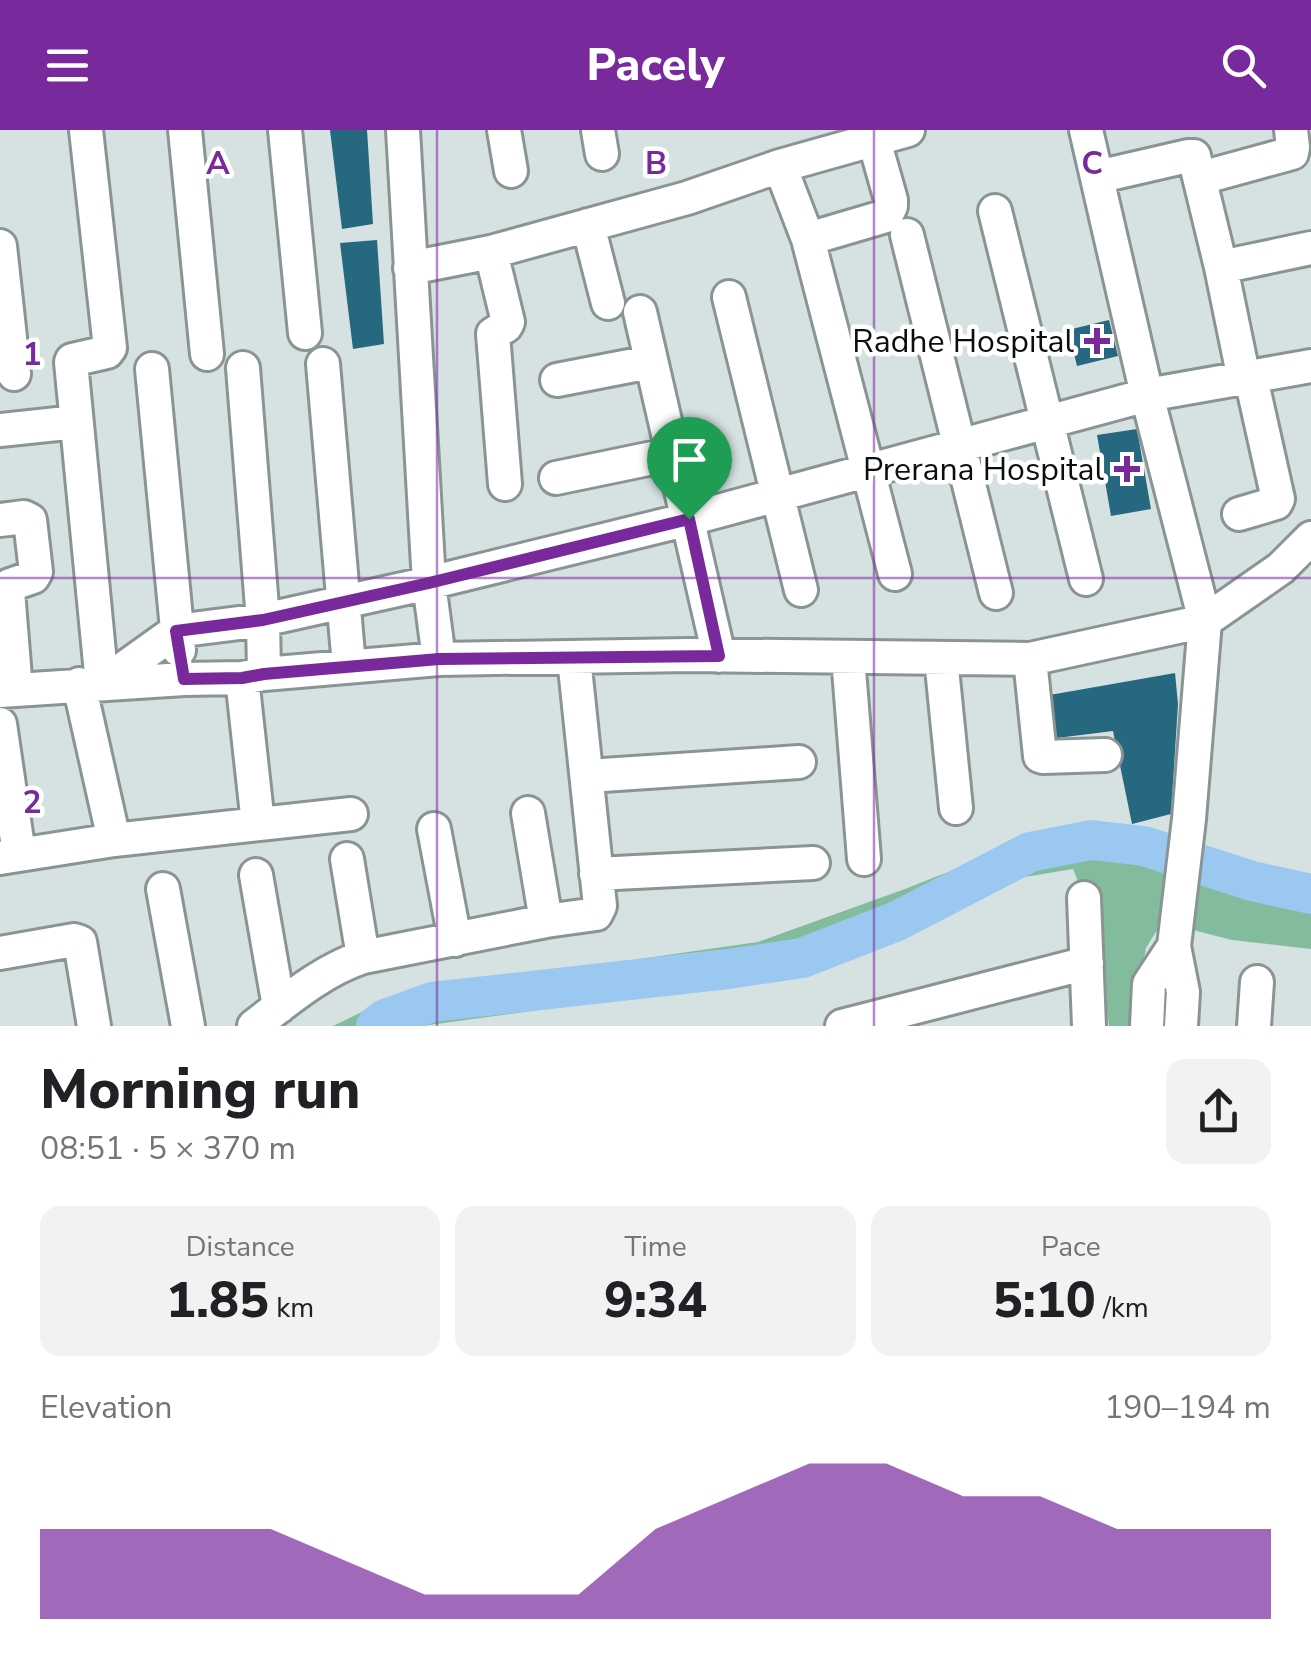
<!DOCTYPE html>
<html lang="en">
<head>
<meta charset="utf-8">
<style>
  :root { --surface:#fff; --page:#f2f2f2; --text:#202124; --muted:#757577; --accent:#782a9c }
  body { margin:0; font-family:"Nunito Sans",sans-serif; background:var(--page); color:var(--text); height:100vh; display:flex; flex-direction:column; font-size:38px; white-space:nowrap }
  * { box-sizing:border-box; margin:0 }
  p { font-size:32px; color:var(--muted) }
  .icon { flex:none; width:55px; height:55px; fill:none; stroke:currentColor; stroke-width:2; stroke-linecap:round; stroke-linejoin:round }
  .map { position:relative; height:896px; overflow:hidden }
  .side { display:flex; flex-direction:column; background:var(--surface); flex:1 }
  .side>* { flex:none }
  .pin { position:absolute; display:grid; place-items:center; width:85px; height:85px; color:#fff; margin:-102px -42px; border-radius:50% 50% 50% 0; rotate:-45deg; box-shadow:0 0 10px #0007 }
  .pin .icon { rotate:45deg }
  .round { display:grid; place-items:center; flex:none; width:105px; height:105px; border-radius:20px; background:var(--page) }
  .overview { display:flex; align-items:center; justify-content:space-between; height:170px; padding:0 40px }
  h1 { font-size:55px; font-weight:800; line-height:75px }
  .metrics { display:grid; grid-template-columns:repeat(3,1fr); gap:15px; height:170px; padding:10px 40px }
  .metrics div { display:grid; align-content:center; border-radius:20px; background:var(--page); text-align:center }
  .metrics b { font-size:50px; font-weight:800 }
  .metrics small { font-size:28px; font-weight:400 }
  .metrics p { font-size:28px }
  .chart { height:280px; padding:20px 40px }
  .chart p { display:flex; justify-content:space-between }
  .chart svg { width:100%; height:180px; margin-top:10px; fill:var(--accent); opacity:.7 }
  header { display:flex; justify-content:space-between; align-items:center; height:130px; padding:0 40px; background:var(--accent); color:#fff; font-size:45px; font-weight:800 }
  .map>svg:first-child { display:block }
  .forest { fill:#82bc9c }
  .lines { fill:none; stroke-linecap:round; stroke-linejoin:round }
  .river { stroke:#9bc8f1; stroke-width:40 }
  .building { fill:#25687f }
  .minor-casing { stroke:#8a9495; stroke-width:38 }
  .minor { stroke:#fff; stroke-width:32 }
  .route-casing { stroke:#fff; stroke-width:20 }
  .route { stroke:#782a9c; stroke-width:12 }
  .grid { fill:none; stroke:#782a9c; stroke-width:2.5; stroke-opacity:0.55 }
  .poi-dot { fill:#782a9c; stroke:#fff; stroke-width:4 }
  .labels { text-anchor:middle; stroke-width:9; stroke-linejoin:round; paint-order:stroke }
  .poi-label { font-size:32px; fill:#0b0e0f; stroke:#fff; text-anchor:end }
  .grid-label { font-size:32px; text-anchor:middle; font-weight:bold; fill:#782a9c; stroke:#fff; stroke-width:9; stroke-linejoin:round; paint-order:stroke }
</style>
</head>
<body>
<header><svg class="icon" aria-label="menu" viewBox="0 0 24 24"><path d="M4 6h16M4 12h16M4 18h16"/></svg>Pacely<svg class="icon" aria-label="search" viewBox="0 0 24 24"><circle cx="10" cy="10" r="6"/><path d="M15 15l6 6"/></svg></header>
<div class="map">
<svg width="1311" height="896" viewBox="0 0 1311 896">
  <rect width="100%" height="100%" fill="#d6e1e2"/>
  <path class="forest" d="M1080,701L1158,709L1213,725L1311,745V819L1232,810L1162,792L1146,818L1136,874V896H1109L1096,795L1073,739L1007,750L805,834L720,855L422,896H333L401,863L758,812L905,759L1016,715Z"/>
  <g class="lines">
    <path class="river" d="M376,896L385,889L432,872L728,839L802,828L897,791L1030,722L1091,710L1144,716L1252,751L1311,764"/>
  </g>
  <path class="building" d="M330,0H367L373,94L342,99Z
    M377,110L384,214L353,219L340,113Z
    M1109,190L1118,226L1077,236L1068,200Z
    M1137,299L1151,379L1111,386L1097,305Z
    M1175,543L1178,574L1171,684L1132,694L1113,601L1049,609L1044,566Z"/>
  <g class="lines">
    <g class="minor-casing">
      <path id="minor" d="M86,0L110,218L107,222L72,230L71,232L102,554
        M185,0L207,224
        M285,0L305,203
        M403,0L429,453L439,529
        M504,0L511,41
        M598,0L602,24
        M1086,0L1147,265L1205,491L1189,689L1174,816L1183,862L1181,896
        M780,36L808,109L895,444
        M1097,47L1188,26H1194L1221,137L1244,249
        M1201,48L1292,23L1293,17L1291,0
        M995,81L1086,449
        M588,95L608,173
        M907,105L996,463
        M808,109L886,86L891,76V70L874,10
        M0,116L14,244
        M491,122L508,192L506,196L493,204L505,354
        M1221,137L1311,118
        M410,138L491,122L687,68L780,36L908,0
        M729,167L801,460
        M640,182L719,526
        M323,234L349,536
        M243,238L263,490L264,544
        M152,239L179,520
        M557,250L650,232
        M0,300L76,292
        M556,348L672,324
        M1239,384L1276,373L1278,369L1251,248
        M0,390L24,387L30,390L36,442L33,447L10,455L8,461L16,560
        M848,527L864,729
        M941,528L956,678
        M1030,529L1040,626L1043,627L1105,625
        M242,548L258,694
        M79,554L114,710
        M102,554L176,501L263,490L429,453L689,389L1147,265L1311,236
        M0,561L184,549L242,548L264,544L439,529L689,525L1030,529L1205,491L1281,438L1311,408
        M0,594L19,724
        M588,646L799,632
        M528,683L546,791
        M434,699L455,810
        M0,728L114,710L351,684
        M347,729L363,827
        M596,744L813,733
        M256,745L279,877
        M163,759L188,896
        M1084,768L1089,896
        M0,823L74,810L80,812L94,896
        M254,896C288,870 321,841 363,827L546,791L596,784L600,776L574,528
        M842,896L1087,833
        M1147,896L1149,854L1174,816
        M1254,896L1257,852"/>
    </g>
    <use href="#minor" class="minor"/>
  </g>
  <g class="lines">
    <g class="route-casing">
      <path id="route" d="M689,389L719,526L439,529L264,544L242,548L184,549L176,501L263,490L429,453Z"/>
    </g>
    <use href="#route" class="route"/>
  </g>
  <path class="grid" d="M437,0V896M874,0V896M0,448H1311"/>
  <g class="poi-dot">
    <path d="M1092 196h10v10h10v10h-10v10h-10v-10h-10v-10h10z"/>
    <path d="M1122 324h10v10h10v10h-10v10h-10v-10h-10v-10h10z"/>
  </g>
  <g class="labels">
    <g class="poi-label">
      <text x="1074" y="222">Radhe Hospital</text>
      <text x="1104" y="350">Prerana Hospital</text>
    </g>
  </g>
  <g class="grid-label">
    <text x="218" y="44">A</text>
    <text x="656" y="44">B</text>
    <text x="1092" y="44">C</text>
    <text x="32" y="235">1</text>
    <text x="32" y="683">2</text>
  </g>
</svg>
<div class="pin" style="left:689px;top:389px;background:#1e9e55"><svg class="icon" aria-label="arrive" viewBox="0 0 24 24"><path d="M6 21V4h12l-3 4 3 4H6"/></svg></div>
</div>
<section class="side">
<div class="overview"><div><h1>Morning run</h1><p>08:51 · 5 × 370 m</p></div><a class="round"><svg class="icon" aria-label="share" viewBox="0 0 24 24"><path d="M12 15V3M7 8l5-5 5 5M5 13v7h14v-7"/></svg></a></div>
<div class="metrics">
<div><p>Distance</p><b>1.85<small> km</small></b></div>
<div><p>Time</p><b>9:34</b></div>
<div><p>Pace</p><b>5:10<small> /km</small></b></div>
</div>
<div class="chart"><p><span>Elevation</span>190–194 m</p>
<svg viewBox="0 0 160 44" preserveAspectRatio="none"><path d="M0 44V22L10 22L20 22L30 22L40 30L50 38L60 38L70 38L80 22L90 14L100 6L110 6L120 14L130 14L140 22L150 22L160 22V44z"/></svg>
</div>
</section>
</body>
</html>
